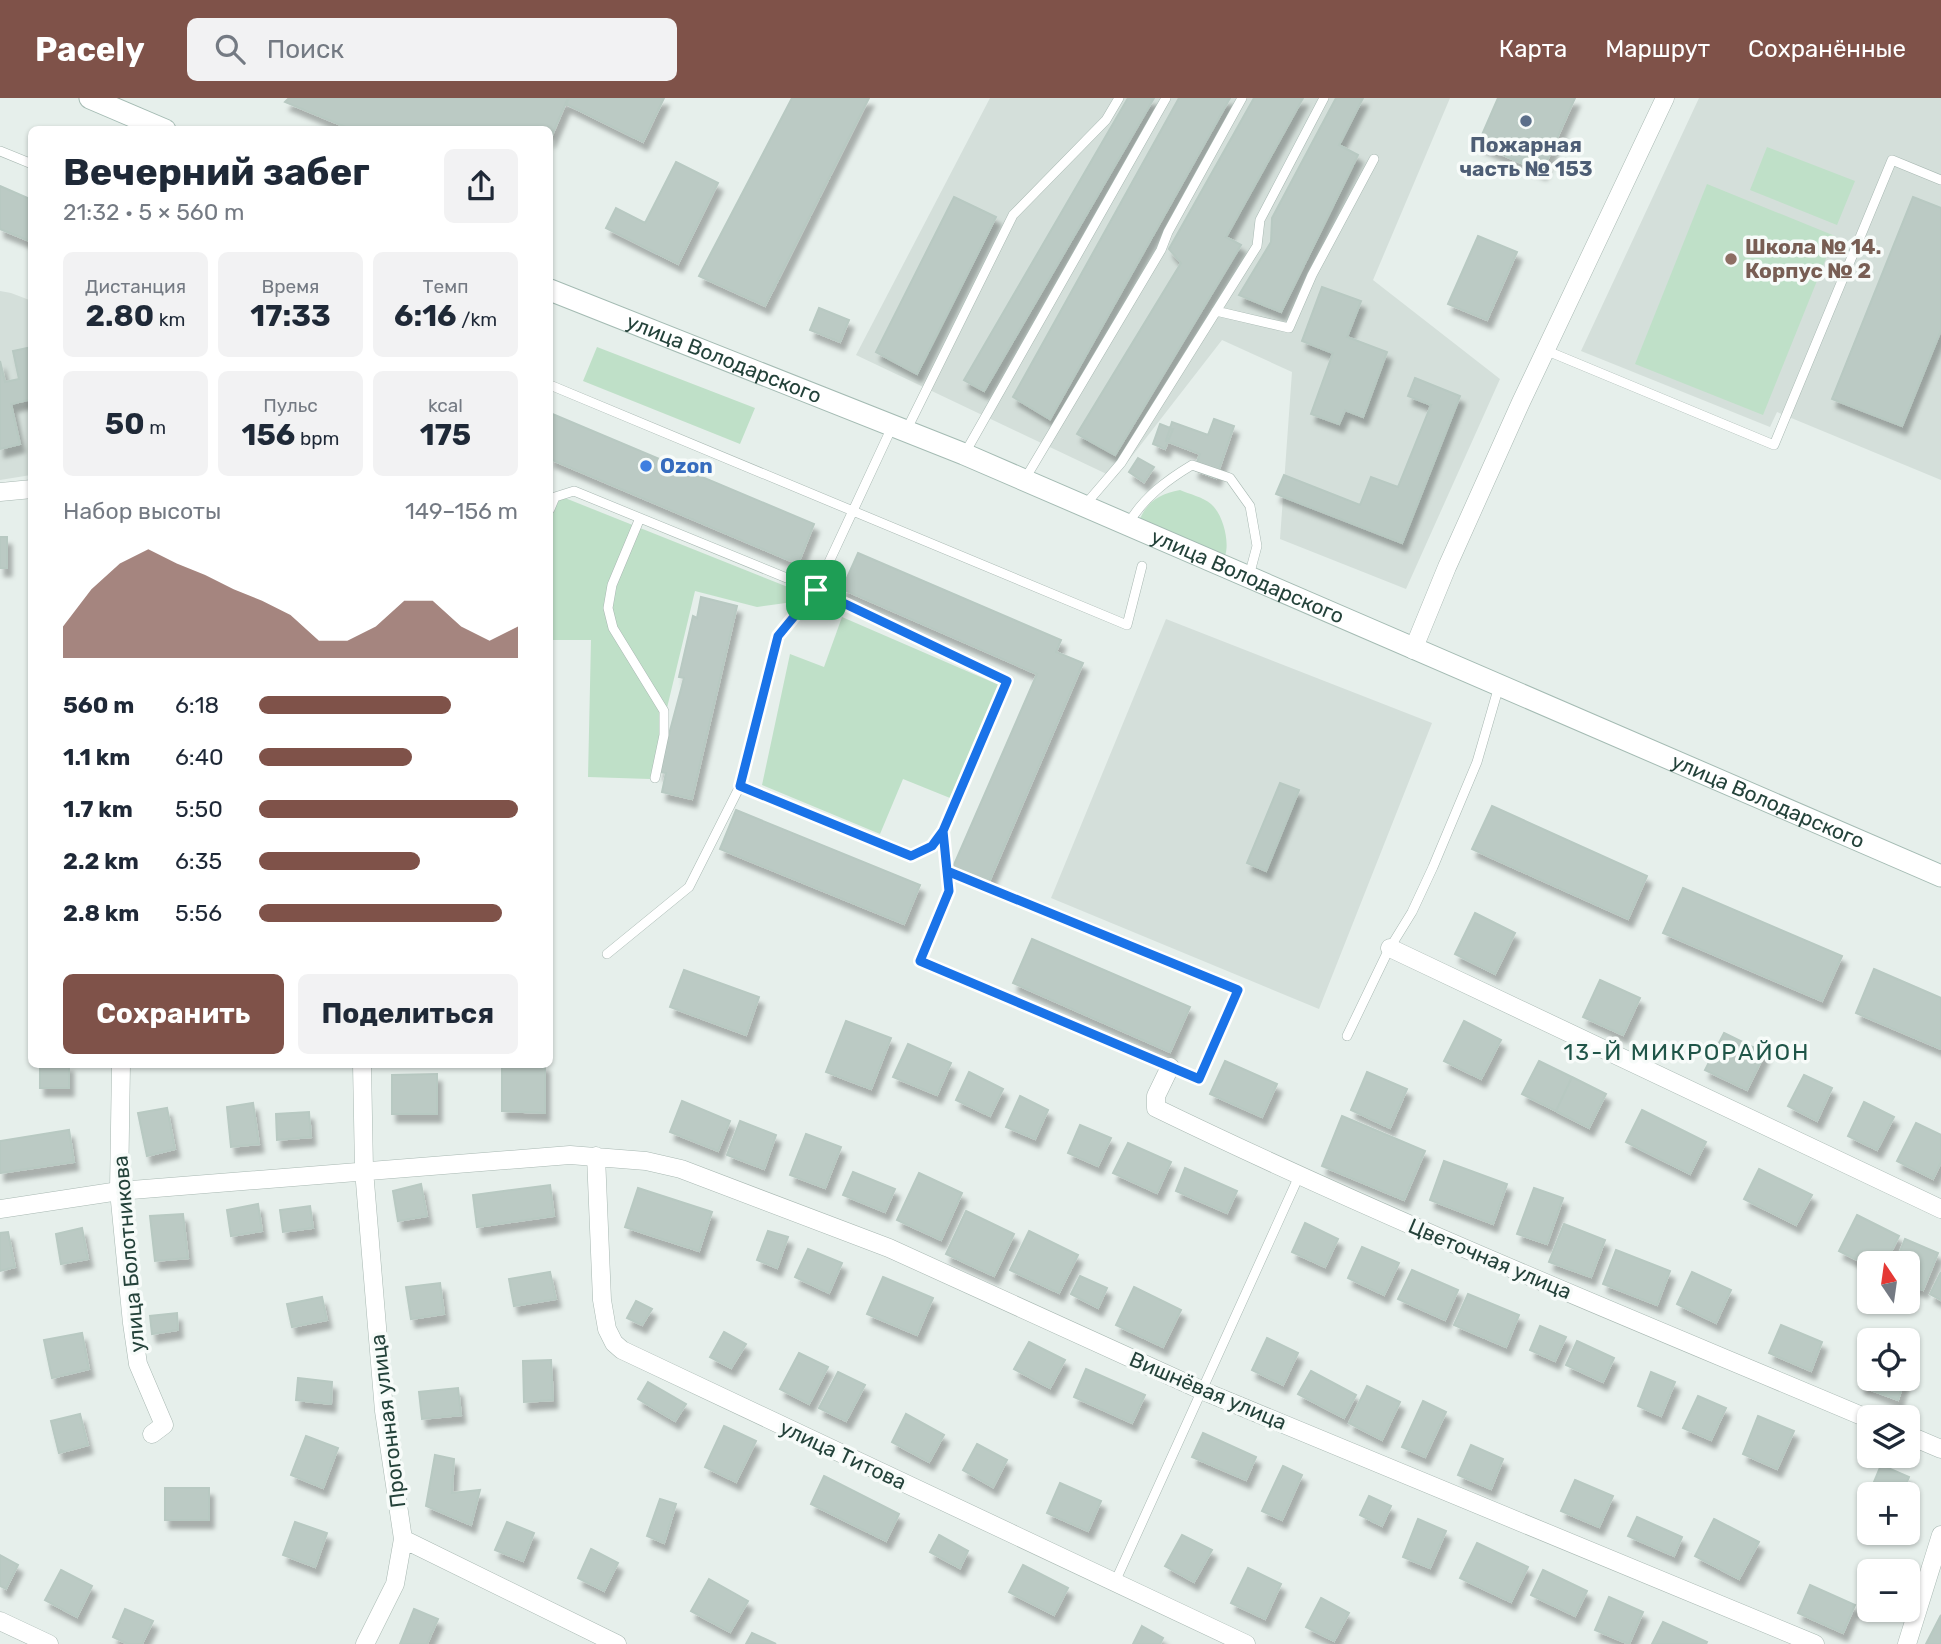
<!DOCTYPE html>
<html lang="ru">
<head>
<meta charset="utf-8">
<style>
  :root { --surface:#fff; --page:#f2f2f3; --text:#1f2937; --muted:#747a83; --accent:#7f5249 }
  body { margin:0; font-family:Rubik,sans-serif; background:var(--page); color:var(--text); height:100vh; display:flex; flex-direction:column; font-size:26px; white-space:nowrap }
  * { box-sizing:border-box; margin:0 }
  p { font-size:23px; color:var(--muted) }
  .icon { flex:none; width:38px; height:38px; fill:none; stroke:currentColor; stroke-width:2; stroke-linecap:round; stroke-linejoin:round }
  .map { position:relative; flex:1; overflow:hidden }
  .side { position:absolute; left:28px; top:28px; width:525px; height:942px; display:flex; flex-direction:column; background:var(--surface); border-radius:10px; box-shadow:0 2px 5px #0004 }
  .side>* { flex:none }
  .needle { width:46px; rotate:347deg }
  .buttons { position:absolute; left:1857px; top:1153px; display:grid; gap:14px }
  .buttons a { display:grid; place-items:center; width:63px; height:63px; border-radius:10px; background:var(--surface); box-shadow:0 2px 5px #0004; font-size:35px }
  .pin { position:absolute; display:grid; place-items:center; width:60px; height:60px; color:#fff; margin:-30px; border-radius:14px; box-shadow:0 4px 10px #0006 }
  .round { display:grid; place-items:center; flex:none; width:74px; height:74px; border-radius:10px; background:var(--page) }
  .headline { display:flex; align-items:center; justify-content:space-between; height:119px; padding:0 35px }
  h1 { font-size:38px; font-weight:700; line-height:52px }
  .figures { display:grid; grid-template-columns:repeat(3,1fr); gap:10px; height:119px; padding:7px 35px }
  .figures div { display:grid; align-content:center; border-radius:10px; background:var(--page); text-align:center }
  .figures b { font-size:30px; font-weight:700 }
  .figures small { font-size:19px; font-weight:400 }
  .figures p { font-size:19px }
  .chart { height:196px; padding:14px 35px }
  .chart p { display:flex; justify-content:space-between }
  .chart svg { width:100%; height:126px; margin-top:7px; fill:var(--accent); opacity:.7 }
  .action { display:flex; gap:14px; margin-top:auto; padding:14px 35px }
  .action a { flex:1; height:80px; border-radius:10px; background:var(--accent); color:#fff; font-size:28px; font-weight:700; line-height:80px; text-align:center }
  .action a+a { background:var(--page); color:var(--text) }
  ul { padding:0 35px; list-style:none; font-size:23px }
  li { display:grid; grid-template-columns:112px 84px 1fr; align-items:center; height:52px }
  li i { height:18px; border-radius:9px; background:var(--accent) }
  header { display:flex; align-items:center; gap:42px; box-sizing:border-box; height:98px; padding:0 35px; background:var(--accent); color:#fff }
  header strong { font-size:33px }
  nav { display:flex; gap:38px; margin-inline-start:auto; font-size:24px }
  .search { width:490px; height:63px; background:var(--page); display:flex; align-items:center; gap:18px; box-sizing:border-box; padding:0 24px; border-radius:10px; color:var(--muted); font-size:26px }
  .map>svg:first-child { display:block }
  .built { fill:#d4dfda }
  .green { fill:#bfe0c8 }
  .building { fill:#bbcac4; stroke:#b8c9c2; stroke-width:2; filter:url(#shadow) }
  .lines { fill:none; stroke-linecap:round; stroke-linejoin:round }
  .service-casing { stroke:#a8b8b2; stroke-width:10 }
  .minor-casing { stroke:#a8b8b2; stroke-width:19 }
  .secondary-casing { stroke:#a4bbb3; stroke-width:23 }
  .service { stroke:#fff; stroke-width:9 }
  .minor { stroke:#fff; stroke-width:18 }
  .secondary { stroke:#fff; stroke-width:21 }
  .route-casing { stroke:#fff; stroke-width:14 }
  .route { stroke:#1a73e8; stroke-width:9 }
  .service-dot { fill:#5c6f8a; stroke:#f7fbf9; stroke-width:2.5 }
  .education-dot { fill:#8d6e63; stroke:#f7fbf9; stroke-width:2.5 }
  .shop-dot { fill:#3f7fe0; stroke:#f7fbf9; stroke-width:2.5 }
  .labels { text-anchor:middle; stroke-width:7; stroke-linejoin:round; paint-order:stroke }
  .service-label { font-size:21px; font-weight:bold; fill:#4e5e75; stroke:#f7fbf9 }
  .education-label { font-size:21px; font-weight:bold; fill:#785e54; stroke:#f7fbf9; text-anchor:start }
  .street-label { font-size:21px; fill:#24423a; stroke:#f7fbf9 }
  .shop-label { font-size:21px; font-weight:bold; fill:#366cbe; stroke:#f7fbf9; text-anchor:start }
  .neighbourhood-label { font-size:23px; letter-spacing:2px; fill:#1f5548; stroke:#f7fbf9 }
</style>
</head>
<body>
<header>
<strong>Pacely</strong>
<div class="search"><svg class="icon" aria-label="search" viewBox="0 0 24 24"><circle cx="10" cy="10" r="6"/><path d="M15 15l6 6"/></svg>Поиск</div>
<nav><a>Карта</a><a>Маршрут</a><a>Сохранённые</a></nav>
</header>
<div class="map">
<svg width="1941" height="1546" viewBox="0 0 1941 1546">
  <defs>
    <filter id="shadow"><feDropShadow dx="4.5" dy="8" stdDeviation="2" flood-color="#0004"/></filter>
  </defs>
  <rect width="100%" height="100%" fill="#e6efeb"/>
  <path class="built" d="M990,0H1450L1373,182L1500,281L1406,491L1280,441L1292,274L1222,242L1115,380L856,257Z
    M1699,0H1941V382L1777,314L1770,329L1581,253Z
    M0,193L11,195L32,203L31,377L0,382Z
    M1166,521L1432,625L1319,911L1051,800Z"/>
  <path class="green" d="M1767,49L1855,83L1837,127L1750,92Z
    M1707,86L1835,138L1763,317L1635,266Z
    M597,249L755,310L740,346L583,283Z
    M1180,392C1189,396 1203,399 1211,406C1223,416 1230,444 1225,458L1139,423C1147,403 1160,396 1180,392Z
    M550,394L798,493L793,504L757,509L695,493L650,681L588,679L591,542H550Z
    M842,519L999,587L950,700L903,681L880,736L762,687L790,556L824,569Z"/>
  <path class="building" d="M289,0H568L550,42V32H353L285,4Z
    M569,0H664L643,44L566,6Z
    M792,0H869L765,208L699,178Z
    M1128,0H1154L984,293L964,282Z
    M1179,0H1230L1050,321L1013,299Z
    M1254,0H1303L1226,139L1241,147L1115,357L1077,336L1181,165L1169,151Z
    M1336,0H1363L1339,47L1358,57L1281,214L1239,197L1271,144L1272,120Z
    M1498,0H1575L1542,74L1478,46Z
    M676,64L718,85L678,166L606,130L616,110L645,125Z
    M0,88L32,102V144L0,131Z
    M954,99L996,119L917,276L876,254Z
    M1913,99L1941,110V232L1902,328L1832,301Z
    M1478,138L1517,154L1487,222L1448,206Z
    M1322,189L1361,203L1347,239L1387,254L1363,319L1345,312L1339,326L1311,316L1333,255L1302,243Z
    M819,210L849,222L840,244L810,232Z
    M32,249V301L11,306L20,346L0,351V263L5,284L19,281L13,253Z
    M1415,280L1460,298L1402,445L1276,396L1284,377L1360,407L1371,379L1398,389L1431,307L1408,298Z
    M550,315L814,426L798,466L550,361Z
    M1214,321L1234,328L1216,380L1194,372L1200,356L1166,343L1172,324L1208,337Z
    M1160,326L1173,331L1165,351L1153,346Z
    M1138,360L1154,369L1144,384L1129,374Z
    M0,439H7V470H0Z
    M858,455L1061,542L1056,554L1083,565L989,784L953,769L1037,576L842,491Z
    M701,499L737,508L692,701L662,694L666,675L659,674L684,580L679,579L693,518L697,520Z
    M1280,685L1299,692L1266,773L1247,765Z
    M1492,708L1647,778L1628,821L1472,751Z
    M736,712L920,787L904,826L720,751Z
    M1683,790L1842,858L1822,903L1663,835Z
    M1475,815L1515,835L1495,876L1455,856Z
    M1032,841L1190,909L1170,954L1013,885Z
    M1874,871L1941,900V951L1856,915Z
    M684,872L759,899L746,937L670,909Z
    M1600,882L1640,900L1623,937L1583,919Z
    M846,923L891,940L871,991L826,974Z
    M1464,923L1501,942L1481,981L1444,963Z
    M1724,935L1765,955L1747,992L1705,972Z
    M908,946L951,965L937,997L893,979Z
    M1225,963L1277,986L1262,1019L1210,996Z
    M1539,963L1572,979L1556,1013L1522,996Z
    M40,966H69V990H40Z
    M502,966H545V1015L502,1013Z
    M969,974L1003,991L990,1018L956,1002Z
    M1367,974L1407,991L1390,1030L1351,1012Z
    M437,976V1016H392V977Z
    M1804,977L1832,990L1817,1023L1788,1008Z
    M1572,979L1606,996L1589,1030L1556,1013Z
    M1020,998L1048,1012L1035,1041L1006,1029Z
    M682,1003L730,1023L718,1053L670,1034Z
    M1864,1004L1894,1019L1877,1052L1848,1038Z
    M253,1005L259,1046L231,1049L227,1009Z
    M167,1010L175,1051L147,1058L138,1015Z
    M1642,1012L1706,1044L1690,1076L1626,1044Z
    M309,1014L311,1039L277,1042L276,1016Z
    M1342,1018L1425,1053L1404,1102L1322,1068Z
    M740,1023L776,1037L764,1071L727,1057Z
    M1916,1025L1941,1037V1064L1933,1081L1897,1063Z
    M1080,1027L1111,1040L1098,1068L1068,1055Z
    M69,1032L74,1064L0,1075V1043Z
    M806,1036L841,1049L825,1090L790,1077Z
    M1128,1045L1171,1064L1157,1095L1113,1075Z
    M1444,1063L1507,1086L1493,1126L1430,1102Z
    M1185,1070L1237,1093L1227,1115L1176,1093Z
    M1759,1071L1812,1097L1796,1127L1744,1101Z
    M853,1074L895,1091L885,1114L843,1097Z
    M919,1075L962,1095L941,1142L897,1122Z
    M421,1086L427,1118L398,1123L393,1093Z
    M550,1087L554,1118L477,1129L473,1097Z
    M638,1090L712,1114L699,1153L625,1129Z
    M1534,1090L1563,1100L1547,1146L1517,1136Z
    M258,1106L262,1133L231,1138L227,1112Z
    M310,1108L313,1130L283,1134L280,1112Z
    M966,1113L1014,1136L994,1178L946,1156Z
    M183,1116L188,1160L155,1163L150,1118Z
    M1857,1117L1899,1138L1885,1166H1869V1168L1839,1153Z
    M1305,1125L1338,1141L1325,1169L1292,1154Z
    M1564,1126L1605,1142L1591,1179L1549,1164Z
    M82,1130L88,1161L61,1166L56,1136Z
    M768,1133L788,1139L777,1170L757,1162Z
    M1029,1133L1078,1157L1059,1195L1010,1172Z
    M8,1134L15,1169L0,1173V1135Z
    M1905,1141L1938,1155L1923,1192L1908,1186V1166H1895Z
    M1362,1149L1399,1165L1384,1197L1348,1180Z
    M808,1151L842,1165L829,1195L795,1179Z
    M1616,1152L1670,1173L1657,1207L1603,1186Z
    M1412,1172L1458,1192L1445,1222L1398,1201Z
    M550,1174L556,1201L514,1208L509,1181Z
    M1692,1174L1731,1192L1716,1225L1677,1206Z
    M1941,1174V1202L1930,1196Z
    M1080,1178L1107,1190L1098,1210L1071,1196Z
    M883,1179L933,1200L917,1237L867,1216Z
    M440,1185L444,1216L411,1221L406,1189Z
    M1134,1189L1181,1212L1163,1249L1116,1227Z
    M1468,1196L1519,1217L1506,1249L1454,1227Z
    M322,1199L327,1222L292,1229L287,1206Z
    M636,1203L652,1211L642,1227L627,1220Z
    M177,1215L178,1232L152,1236L150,1218Z
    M1781,1227L1822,1244L1811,1273L1769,1255Z
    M1540,1228L1566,1239L1555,1263L1530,1252Z
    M724,1234L746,1246L731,1270L710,1259Z
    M82,1235L89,1271L52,1280L44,1242Z
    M1267,1240L1298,1255L1283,1287L1252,1272Z
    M1577,1243L1614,1260L1603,1284L1566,1267Z
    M1029,1244L1065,1262L1050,1290L1014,1271Z
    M799,1255L828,1269L809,1306L780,1291Z
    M551,1262L553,1302L524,1304L523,1263Z
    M1869,1265V1281H1905L1898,1302L1860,1288Z
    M1086,1271L1145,1297L1132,1325L1074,1299Z
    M1311,1273L1356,1297L1344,1320L1298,1296Z
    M838,1274L865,1287L846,1323L819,1310Z
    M1651,1274L1675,1284L1661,1318L1638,1308Z
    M298,1280L332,1284L331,1306L296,1302Z
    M648,1284L686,1306L675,1323L638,1301Z
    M1367,1288L1400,1304L1382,1342L1349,1325Z
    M458,1290L461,1317L422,1321L419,1294Z
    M1698,1298L1726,1310L1711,1342L1683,1330Z
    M1423,1303L1446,1314L1425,1359L1402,1349Z
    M80,1316L88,1347L59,1355L51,1323Z
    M906,1316L944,1337L929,1364L892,1344Z
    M1758,1318L1794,1333L1777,1371L1743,1356Z
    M724,1328L756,1343L736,1384L705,1369Z
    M1203,1335L1256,1359L1246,1382L1192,1359Z
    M306,1338L338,1350L323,1390L291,1377Z
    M977,1346L1007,1362L993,1389L963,1372Z
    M1471,1347L1503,1361L1491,1391L1458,1377Z
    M435,1357L454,1361L452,1395L480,1392L471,1427L426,1408Z
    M1881,1367L1909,1379L1902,1396H1869Z
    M1283,1368L1302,1377L1282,1422L1262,1413Z
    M824,1378L899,1416L886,1443L811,1406Z
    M1575,1382L1613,1398L1599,1429L1561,1413Z
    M1060,1385L1101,1403L1088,1433L1047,1415Z
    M165,1390H209V1422H165Z
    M1369,1398L1391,1408L1382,1428L1360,1417Z
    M660,1401L676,1406L664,1445L647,1438Z
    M1637,1419L1682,1439L1674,1458L1628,1438Z
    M1418,1421L1446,1433L1430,1470L1403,1459Z
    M1714,1421L1759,1444L1739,1481L1695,1458Z
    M295,1424L327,1435L315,1469L283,1457Z
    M507,1424L534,1435L523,1463L495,1452Z
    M939,1437L968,1453L960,1470L930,1454Z
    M1182,1437L1212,1452L1194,1484L1165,1468Z
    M1477,1445L1528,1469L1511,1504L1460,1480Z
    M591,1451L618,1465L604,1493L578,1480Z
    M0,1457L18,1467L6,1491L0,1488Z
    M1023,1467L1068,1490L1054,1517L1009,1494Z
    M1248,1470L1281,1486L1265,1521L1231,1505Z
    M61,1472L92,1488L77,1519L45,1502Z
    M1543,1472L1587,1493L1575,1518L1531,1497Z
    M709,1481L748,1503L730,1534L691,1513Z
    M1810,1487L1855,1507L1843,1535L1798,1515Z
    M1609,1499L1643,1514L1629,1546L1595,1532Z
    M1321,1500L1349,1515L1334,1543L1306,1529Z
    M125,1511L153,1523L142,1546H128L113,1539Z
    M414,1511L438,1521L427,1546H400Z
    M1941,1517V1546H1926Z
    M1663,1524L1707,1544L1706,1546H1652Z
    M1142,1528L1163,1540L1160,1546H1133Z
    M752,1535L776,1546H746Z"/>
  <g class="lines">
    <g class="service-casing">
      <path id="service" d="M0,53L32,66
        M1216,213L1289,230L1312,177L1374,61
        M1545,252L1774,347L1892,62L1941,82
        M550,287L1127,527L1142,468
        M906,333L1013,117L1106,22L1119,0
        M965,355L1166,0
        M1025,381L1161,152L1168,134L1242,0
        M1085,407L1121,365L1257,148L1260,122L1324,0
        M550,411L555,399L574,393L816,492L1007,583L943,733L932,748L911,758L740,688L778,538L816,492L892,329
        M640,420L612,487L608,510L613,530L664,613V637L655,680
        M1128,426C1144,399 1167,382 1192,367L1230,380L1250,408L1257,448L1249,478
        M943,733L949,793L921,863L1199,981L1238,892L947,773
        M607,856L689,789L740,688
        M1347,938L1388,853L1412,814L1433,769L1477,664L1499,588
        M1115,1484L1299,1078"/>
    </g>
    <g class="minor-casing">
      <path id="minor" d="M0,394L32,391
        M1413,552L1447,469L1521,304L1665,0
        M1390,850L1941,1111
        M121,966L119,1093L132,1225L138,1266L164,1327L152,1336
        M362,966L364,1072L384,1313L403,1441L617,1546
        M1170,969L1156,998V1010C1389,1123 1630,1220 1869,1321
        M596,1058L602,1202L607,1231L614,1245L622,1252L1246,1546
        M0,1111L119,1093L570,1057L646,1063L681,1071L889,1150L1201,1292L1815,1546
        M1908,1337L1941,1351
        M0,1523L49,1546
        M365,1546L395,1486L403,1441
        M1907,1546L1941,1437"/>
    </g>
    <g class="secondary-casing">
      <g id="secondary">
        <path d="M90,0L165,32"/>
        <path id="s1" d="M550,192L964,356L1941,778"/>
      </g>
    </g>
    <use href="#service" class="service"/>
    <use href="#minor" class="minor"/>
    <use href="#secondary" class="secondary"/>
  </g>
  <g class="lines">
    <g class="route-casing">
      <path id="route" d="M816,492L778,538L740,688L911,758L932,748L943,733L949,793L920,863L1199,981L1238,892L947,773L943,733L1007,583L816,492"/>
    </g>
    <use href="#route" class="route"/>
  </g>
  <circle class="service-dot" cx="1526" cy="23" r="7"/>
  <circle class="education-dot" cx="1731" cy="161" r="7"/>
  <circle class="shop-dot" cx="646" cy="368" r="7"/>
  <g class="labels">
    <g class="service-label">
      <text x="1526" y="54">Пожарная<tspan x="1526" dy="24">часть № 153</tspan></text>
    </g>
    <g class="education-label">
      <text x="1745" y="156">Школа № 14.<tspan x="1745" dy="24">Корпус № 2</tspan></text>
    </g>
    <g class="street-label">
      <text dy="7" stroke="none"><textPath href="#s1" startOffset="187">улица Володарского</textPath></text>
      <text dy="7" stroke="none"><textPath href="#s1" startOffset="754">улица Володарского</textPath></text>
      <text dy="7" stroke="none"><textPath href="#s1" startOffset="1321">улица Володарского</textPath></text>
      <text transform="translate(129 1156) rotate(-95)" y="7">улица Болотникова</text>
      <text transform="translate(1490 1161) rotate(23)" y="7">Цветочная улица</text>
      <text transform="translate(1208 1293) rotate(23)" y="7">Вишнёвая улица</text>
      <text transform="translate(388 1323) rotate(-97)" y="7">Прогонная улица</text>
      <text transform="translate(843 1357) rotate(25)" y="7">улица Титова</text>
    </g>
    <g class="shop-label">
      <text x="660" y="375">Ozon</text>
    </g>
    <g class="neighbourhood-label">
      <text x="1687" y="962">13-Й МИКРОРАЙОН</text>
    </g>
  </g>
</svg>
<div class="buttons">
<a><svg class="needle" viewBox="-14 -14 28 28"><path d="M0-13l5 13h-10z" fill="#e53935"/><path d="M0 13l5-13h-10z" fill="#747a83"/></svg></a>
<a><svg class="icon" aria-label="locate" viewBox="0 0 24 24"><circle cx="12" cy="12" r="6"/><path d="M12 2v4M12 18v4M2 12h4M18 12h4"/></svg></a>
<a><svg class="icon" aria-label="layers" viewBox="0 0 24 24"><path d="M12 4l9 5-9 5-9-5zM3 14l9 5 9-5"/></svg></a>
<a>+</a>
<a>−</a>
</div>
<div class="pin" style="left:816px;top:492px;background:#1e9e55"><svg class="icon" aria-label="arrive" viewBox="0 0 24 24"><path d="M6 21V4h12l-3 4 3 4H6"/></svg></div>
<section class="side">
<div class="headline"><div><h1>Вечерний забег</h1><p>21:32 · 5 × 560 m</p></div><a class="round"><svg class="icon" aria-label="share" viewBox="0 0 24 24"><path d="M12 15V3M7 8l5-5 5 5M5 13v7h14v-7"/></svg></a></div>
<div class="figures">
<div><p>Дистанция</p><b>2.80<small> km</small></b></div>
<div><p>Время</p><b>17:33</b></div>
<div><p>Темп</p><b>6:16<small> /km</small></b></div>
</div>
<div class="figures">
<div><b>50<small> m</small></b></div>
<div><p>Пульс</p><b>156<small> bpm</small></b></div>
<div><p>kcal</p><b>175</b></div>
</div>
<div class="chart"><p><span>Набор высоты</span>149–156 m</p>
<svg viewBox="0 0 160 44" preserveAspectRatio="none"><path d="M0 44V33L10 20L20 11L30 6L40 11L50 15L60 20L70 24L80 29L90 38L100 38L110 33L120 24L130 24L140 33L150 38L160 33V44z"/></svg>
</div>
<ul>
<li><b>560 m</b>6:18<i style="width:74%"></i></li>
<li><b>1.1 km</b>6:40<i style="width:59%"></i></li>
<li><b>1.7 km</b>5:50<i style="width:100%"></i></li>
<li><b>2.2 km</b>6:35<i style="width:62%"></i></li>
<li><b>2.8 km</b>5:56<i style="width:94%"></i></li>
</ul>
<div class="action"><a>Сохранить</a><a>Поделиться</a></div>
</section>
</div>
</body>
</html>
